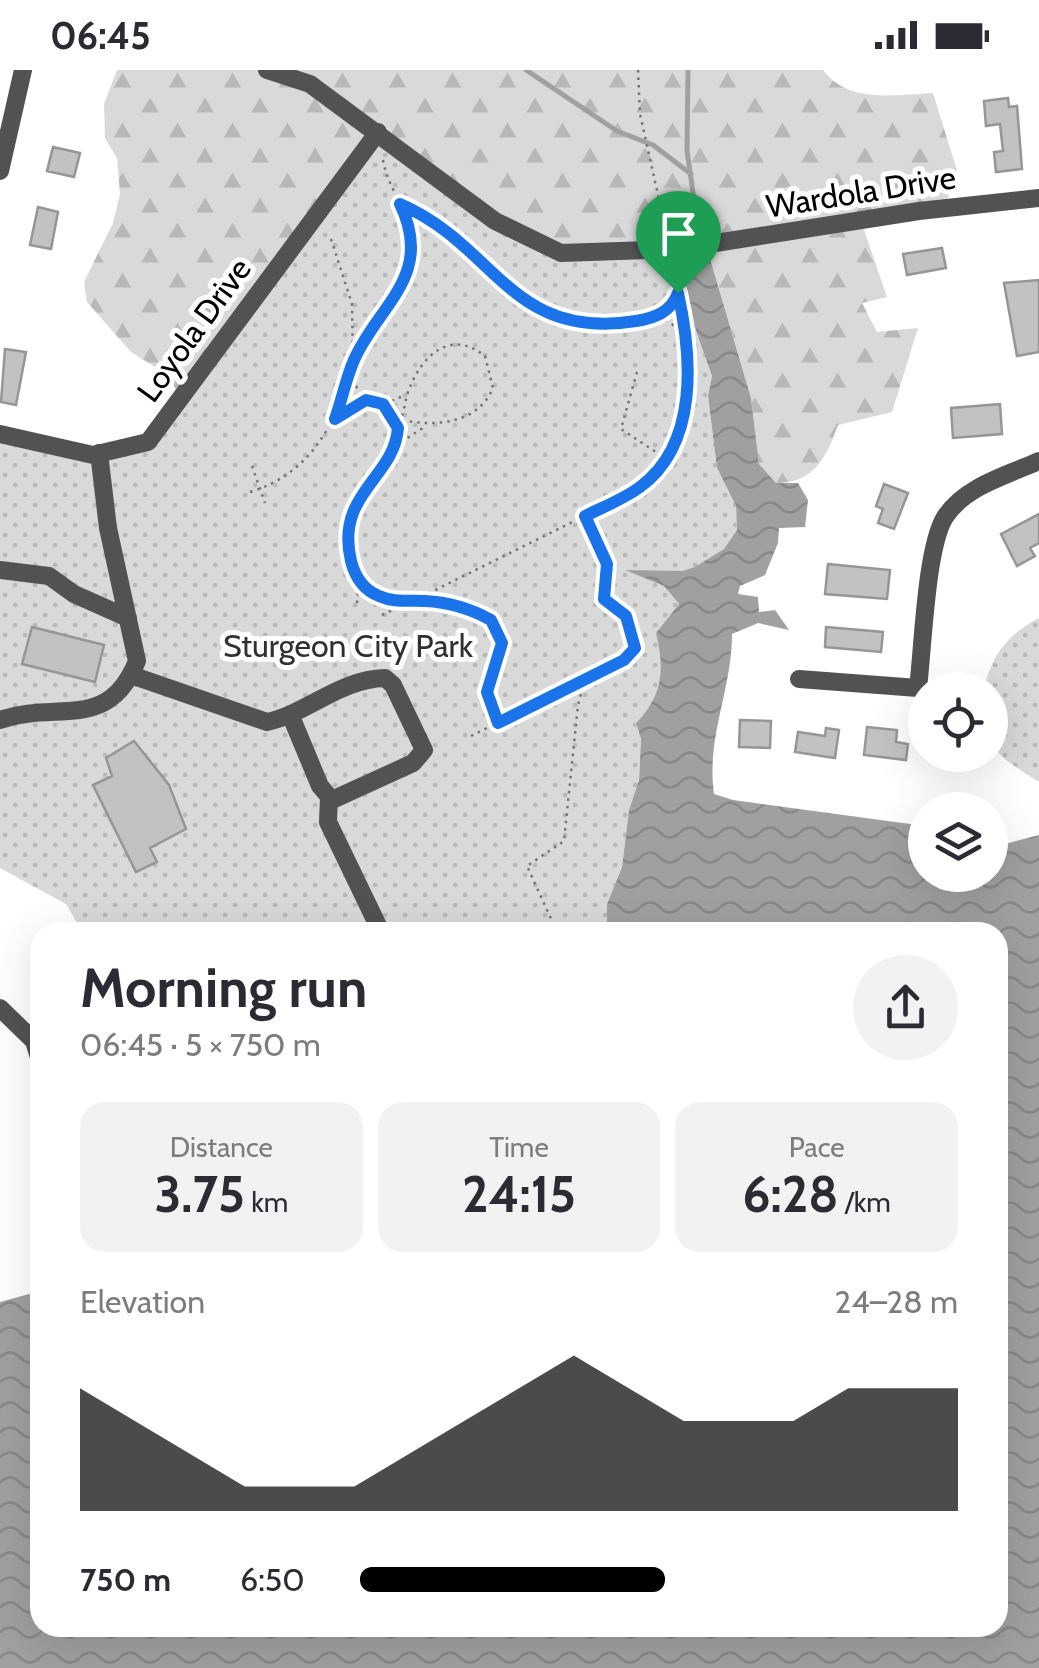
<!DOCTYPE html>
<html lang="en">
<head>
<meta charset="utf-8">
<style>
  :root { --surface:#fff; --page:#f2f2f3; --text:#2b2b33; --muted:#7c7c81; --accent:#000 }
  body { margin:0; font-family:Cabin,sans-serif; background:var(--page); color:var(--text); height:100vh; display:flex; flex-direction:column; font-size:38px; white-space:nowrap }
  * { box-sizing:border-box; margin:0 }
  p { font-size:32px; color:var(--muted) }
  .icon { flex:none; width:55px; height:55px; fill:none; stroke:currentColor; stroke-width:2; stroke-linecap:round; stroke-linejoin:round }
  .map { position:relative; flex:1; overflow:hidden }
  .side { position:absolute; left:30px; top:852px; width:978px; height:715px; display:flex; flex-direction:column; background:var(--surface); border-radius:30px; box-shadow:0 10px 40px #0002 }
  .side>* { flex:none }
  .buttons { position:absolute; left:908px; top:602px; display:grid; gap:20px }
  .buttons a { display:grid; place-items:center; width:100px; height:100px; border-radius:50%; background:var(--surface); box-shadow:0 10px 40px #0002; font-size:50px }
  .pin { position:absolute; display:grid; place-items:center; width:85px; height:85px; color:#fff; margin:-102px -42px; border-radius:50% 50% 50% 0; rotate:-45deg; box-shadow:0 0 10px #0007 }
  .pin .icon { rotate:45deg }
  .round { display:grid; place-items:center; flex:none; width:105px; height:105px; border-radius:52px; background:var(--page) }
  .summary { display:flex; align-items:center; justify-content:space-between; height:170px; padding:0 50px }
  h1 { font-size:55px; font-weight:700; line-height:75px }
  .figures { display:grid; grid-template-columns:repeat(3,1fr); gap:15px; height:170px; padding:10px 50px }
  .figures div { display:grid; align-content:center; border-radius:25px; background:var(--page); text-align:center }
  .figures b { font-size:50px; font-weight:700 }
  .figures small { font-size:28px; font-weight:400 }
  .figures p { font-size:28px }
  .chart { height:280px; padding:20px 50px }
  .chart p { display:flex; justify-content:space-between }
  .chart svg { width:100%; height:180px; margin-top:10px; fill:var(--accent); opacity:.7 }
  ul { padding:0 50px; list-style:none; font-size:32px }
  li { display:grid; grid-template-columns:160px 120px 1fr; align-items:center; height:75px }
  li i { height:25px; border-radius:12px; background:var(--accent) }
  .status { display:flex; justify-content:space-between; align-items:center; height:70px; padding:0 50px; background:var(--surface); direction:ltr }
  .status svg { height:28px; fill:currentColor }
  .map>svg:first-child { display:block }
  .green { fill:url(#green-dots) }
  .forest { fill:url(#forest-firs) }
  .water { fill:url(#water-waves) }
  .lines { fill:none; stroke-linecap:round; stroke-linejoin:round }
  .stream { stroke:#a0a0a0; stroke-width:5 }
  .building { fill:#c2c2c2; stroke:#969696; stroke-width:2.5 }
  .path { stroke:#747474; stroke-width:2.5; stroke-dasharray:2.5 5; stroke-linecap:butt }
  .minor { stroke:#525252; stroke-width:18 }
  .route-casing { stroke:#fff; stroke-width:20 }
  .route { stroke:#1a73e8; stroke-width:12 }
  .labels { text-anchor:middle; stroke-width:10; stroke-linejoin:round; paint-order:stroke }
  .street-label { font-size:32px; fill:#000; stroke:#fff }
  .park-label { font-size:32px; fill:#303030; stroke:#fff }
</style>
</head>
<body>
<div class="status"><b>06:45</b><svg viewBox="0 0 49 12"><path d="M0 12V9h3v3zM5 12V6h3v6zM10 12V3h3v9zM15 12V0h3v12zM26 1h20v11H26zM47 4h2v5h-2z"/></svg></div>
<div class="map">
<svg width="1039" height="1598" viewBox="0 0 1039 1598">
  <defs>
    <pattern id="green-dots" width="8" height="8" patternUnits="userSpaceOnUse" patternTransform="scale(2.5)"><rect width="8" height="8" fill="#d9d9d9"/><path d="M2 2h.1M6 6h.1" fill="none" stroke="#b8b8b8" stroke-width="1.8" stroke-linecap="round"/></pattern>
    <pattern id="forest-firs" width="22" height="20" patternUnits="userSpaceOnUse" patternTransform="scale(2.5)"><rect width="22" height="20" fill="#d9d9d9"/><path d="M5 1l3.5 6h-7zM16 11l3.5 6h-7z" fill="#b8b8b8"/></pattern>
    <pattern id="water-waves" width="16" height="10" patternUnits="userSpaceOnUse" patternTransform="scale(2.5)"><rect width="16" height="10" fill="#a0a0a0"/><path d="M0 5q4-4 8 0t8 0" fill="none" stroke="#888"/></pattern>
  </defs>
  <rect width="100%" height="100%" fill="#fff"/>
  <path class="green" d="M378,62L678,179L696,261L712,306L708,326L717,398L736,436L737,460L724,480L696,497L682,501H628L664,516L679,534L657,563C665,599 663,625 636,653L641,669L639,710L629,740L622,797L607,834V862H82L66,834L0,798V364L93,385L148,372Z
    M1039,548V712C986,678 990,683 990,620H984C991,585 1007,565 1039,548Z"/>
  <path class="forest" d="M117,0H823C848,34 896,25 933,23L959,107L942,138L861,151L887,227L862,233L877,262L918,258L892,342L838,355C826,388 814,413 776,413L759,394L751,328L706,175L585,185L527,170L378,62L179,331L171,307L131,282L87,232L84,212L113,153L120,124L117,88L105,68L104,34Z"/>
  <path class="water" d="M706,175L751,328L759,394L776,413H798L808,430L805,457L779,458L778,473L765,505L740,516L738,524L758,527L759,542L775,540L789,560L758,553L732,564C732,620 706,667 714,724L733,730L925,756V805H990V778L1039,765V1598H0V1232L40,1221V1558H998V862H607V834L622,797L629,740L639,710L641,669L636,653C663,625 665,599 656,563L679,534L664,516L625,500L682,501L695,497L724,479L737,460L736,436L717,398L708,326L712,306L696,261L678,179Z"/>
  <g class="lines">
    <path class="stream" d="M526,0L617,61L653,75L691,104
      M688,0L687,81L700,171"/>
  </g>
  <path class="building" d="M1008,28L1009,37L1017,36L1022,99L996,102L994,82L1003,81L1000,54L986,56L984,31Z
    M53,77L80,83L74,107L47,101Z
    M38,137L58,142L51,179L30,175Z
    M942,178L946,198L907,205L903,184Z
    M1039,210V282L1017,286L1004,213Z
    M5,279L26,282L16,335L1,332Z
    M1000,334L1002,364L953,368L951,338Z
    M884,414L908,423L894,459L878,453L883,439L876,436Z
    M1039,444V473L1030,478L1035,486L1017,496L1001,464Z
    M828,494L890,500L887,529L825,524Z
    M32,557L104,575L95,612L22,594Z
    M826,557L883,562L881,582L825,577Z
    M740,650L771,651L770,678L739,677Z
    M867,657L897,660L896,672L908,674L906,690L864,685Z
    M826,658L839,660L835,688L795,682L798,662L825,666Z
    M134,671L169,715L186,759L150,778L157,792L136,802L93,715L112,706L106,688Z"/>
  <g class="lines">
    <path class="path" d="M638,0L640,44L666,161
      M383,90C387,116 406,136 408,162C415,236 359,251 350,309L366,329L383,334L399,358C394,409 336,423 351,491C355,507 364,520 379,526C394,533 409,530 425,531C448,532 471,539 491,550L502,573L487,622L498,653
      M401,135C496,175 511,271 633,252C651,249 670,244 678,226
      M331,169L352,234L353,288
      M659,246L686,263
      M637,302L621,359L665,388
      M385,334L405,325
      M338,347L365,330
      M398,352C405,344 404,333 408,322C421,286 450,258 485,286L493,318C478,354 435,357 402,350
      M395,376L426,356
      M252,396L265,433
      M250,422C306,405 331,362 349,310
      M415,530L629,424L660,398L682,346L690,291L673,197
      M357,533L359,510
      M382,545L408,533
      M471,666L624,590L635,578L626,546L604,529L607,495L585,446
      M557,862L527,796L564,771L578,635L585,609"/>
    <path class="minor" d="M267,0L310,14L495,151L561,183L678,179L919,141L1039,128
      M0,101L23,0
      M0,364L93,385L148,372L378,62
      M0,500L49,506L74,524L128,548
      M131,605L267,652C308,643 340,609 385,608L393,615L424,680L413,693L332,730L320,716L290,644
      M799,609L918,618C923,578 926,477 945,447C965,416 1008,405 1039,391
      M0,650C57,630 108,663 137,591L108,458L99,383
      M329,727L328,752L381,862
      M0,938L34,971L40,991"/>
  </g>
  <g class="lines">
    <g class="route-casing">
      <path id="route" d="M400,134C497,176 510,271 636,251C655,248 671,242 678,223C692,286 699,374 640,417C624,429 603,437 585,446L607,494L604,529L626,546L635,578L624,590L498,653L487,622L502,573L491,550C471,539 448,532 425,531C409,530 394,533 379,526C364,520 355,507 351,491C335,423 394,409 398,358L383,334L366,330L335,349C342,330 346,308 354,290C378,235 435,206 400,134Z"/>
    </g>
    <use href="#route" class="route"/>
  </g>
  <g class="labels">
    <g class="street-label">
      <text transform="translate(861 122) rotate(-9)" y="11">Wardola Drive</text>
      <text transform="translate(194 260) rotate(-54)" y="11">Loyola Drive</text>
    </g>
    <g class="park-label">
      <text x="348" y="587">Sturgeon City Park</text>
    </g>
  </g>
</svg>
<div class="buttons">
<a><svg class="icon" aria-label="locate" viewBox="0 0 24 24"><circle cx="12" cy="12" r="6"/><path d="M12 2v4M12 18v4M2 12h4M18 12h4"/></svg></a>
<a><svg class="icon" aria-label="layers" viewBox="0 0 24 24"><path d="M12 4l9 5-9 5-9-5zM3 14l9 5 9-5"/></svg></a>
</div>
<div class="pin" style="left:678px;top:223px;background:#1e9e55"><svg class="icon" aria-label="arrive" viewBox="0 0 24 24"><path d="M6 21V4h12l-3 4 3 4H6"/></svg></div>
<section class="side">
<div class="summary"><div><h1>Morning run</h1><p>06:45 · 5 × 750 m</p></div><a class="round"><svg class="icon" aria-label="share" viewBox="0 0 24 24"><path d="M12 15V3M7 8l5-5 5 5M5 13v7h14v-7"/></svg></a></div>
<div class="figures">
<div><p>Distance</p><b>3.75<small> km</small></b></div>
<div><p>Time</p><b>24:15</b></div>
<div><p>Pace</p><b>6:28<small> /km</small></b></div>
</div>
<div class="chart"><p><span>Elevation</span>24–28 m</p>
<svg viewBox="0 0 160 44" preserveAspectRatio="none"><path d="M0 44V14L10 22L20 30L30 38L40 38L50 38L60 30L70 22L80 14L90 6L100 14L110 22L120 22L130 22L140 14L150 14L160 14V44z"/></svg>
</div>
<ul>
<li><b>750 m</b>6:50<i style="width:51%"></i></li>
</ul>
</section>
</div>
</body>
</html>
